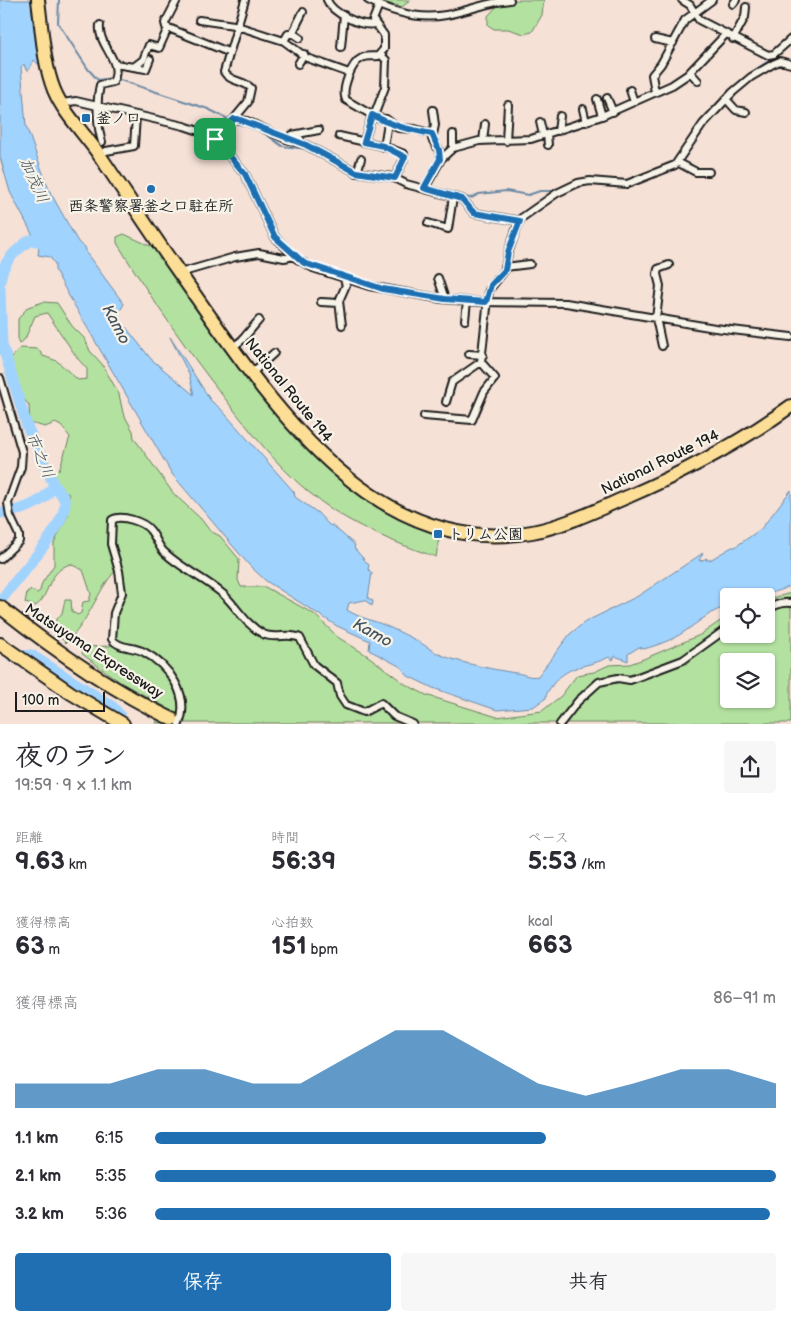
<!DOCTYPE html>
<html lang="ja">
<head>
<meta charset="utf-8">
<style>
  :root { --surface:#fff; --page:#f7f7f7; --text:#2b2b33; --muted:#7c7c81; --accent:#1f6fb2 }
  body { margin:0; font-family:"Balsamiq Sans","Klee One",sans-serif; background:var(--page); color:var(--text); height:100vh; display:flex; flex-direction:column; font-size:19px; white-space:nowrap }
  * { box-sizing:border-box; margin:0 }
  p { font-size:16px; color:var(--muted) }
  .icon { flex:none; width:28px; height:28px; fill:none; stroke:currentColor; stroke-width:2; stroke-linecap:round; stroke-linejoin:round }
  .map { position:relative; height:724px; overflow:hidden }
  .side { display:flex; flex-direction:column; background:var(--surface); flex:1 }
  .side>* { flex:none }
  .fabs { position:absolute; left:720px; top:588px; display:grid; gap:10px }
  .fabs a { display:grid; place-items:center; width:55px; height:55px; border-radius:5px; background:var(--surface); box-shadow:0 1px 4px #0004; font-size:25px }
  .scale { position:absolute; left:15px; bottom:12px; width:90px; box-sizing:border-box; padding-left:5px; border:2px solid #1c1c1c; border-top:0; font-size:14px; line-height:18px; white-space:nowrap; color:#1c1c1c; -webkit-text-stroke:4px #f7f3e8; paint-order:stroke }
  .pin { position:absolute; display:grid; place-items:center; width:42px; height:42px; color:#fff; margin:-21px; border-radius:10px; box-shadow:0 2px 8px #0006 }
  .round { display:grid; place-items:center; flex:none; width:52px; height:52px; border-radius:5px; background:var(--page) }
  .overview { display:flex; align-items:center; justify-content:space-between; height:85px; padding:0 15px }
  h1 { font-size:28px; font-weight:800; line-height:38px }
  .stats { display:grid; grid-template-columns:repeat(3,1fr); gap:8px; height:85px; padding:5px 15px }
  .stats div { display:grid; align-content:center }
  .stats b { font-size:25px; font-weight:800 }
  .stats small { font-size:14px; font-weight:400 }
  .stats p { font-size:14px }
  .chart { height:140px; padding:10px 15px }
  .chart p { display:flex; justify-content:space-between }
  .chart svg { width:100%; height:90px; margin-top:5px; fill:var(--accent); opacity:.7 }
  .primary-button { display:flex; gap:10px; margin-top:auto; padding:10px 15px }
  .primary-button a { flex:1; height:58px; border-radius:5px; background:var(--accent); color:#fff; font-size:20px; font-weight:800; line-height:58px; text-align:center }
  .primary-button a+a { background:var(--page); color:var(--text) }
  ul { padding:0 15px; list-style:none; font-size:16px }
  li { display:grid; grid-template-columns:80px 60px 1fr; align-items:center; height:38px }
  li i { height:12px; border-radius:6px; background:var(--accent) }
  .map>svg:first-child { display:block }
  .green { fill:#b3e1a0; stroke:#687e5e; fill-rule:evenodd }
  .water { fill:#a1d3ff; stroke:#6c8aa4 }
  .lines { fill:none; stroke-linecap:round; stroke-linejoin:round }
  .stream { stroke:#6c8aa4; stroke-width:2 }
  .river { stroke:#a1d3ff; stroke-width:11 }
  .street-casing { stroke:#1c1c1c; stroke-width:10 }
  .highway-casing { stroke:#1c1c1c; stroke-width:16 }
  .street { stroke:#f7f3e8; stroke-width:6 }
  .highway { stroke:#fcde96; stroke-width:12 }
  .route-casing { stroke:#fff; stroke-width:10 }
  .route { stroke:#1f6fb2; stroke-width:6 }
  .poi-dot { fill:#1f6fb2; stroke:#f7f3e8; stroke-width:2 }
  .labels { text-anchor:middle; stroke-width:4.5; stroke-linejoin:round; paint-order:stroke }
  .poi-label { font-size:15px; font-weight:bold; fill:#1c1c1c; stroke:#f7f3e8; text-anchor:start }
  .street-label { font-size:15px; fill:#1c1c1c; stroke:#f7f3e8 }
  .water-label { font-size:16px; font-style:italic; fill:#445360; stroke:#f7f3e8 }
</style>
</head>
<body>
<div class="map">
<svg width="791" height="724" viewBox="0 0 791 724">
  <rect width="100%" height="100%" fill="#f6e1d7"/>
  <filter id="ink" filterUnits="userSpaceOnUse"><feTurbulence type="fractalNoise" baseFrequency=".02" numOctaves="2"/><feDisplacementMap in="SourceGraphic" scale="10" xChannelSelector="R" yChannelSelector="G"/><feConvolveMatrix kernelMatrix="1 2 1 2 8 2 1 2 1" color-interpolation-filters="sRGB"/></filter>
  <g filter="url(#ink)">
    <path class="green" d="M379,0H411L402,7C393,3 387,5 379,0Z
      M508,0H544L542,15L532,32L524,34L508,29H494L488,25V16L497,6L508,4Z
      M124,234L157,249L262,393L316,459L373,503L402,520L434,532L439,538L436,557C395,543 355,527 320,501C285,475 257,440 230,405C189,353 152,300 117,243V237Z
      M43,302L57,303L72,326L85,339L90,351L102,364L119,394L123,413L133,431L134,438L173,493L201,519L210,531L220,536L239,559L238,580L241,587H265L314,614L339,638L368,656L405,684L426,695L497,717L542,711L561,696L577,675L594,672L609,665L630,664L646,658L700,635L729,615V634H766V600L791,593V723H156L164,706L120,682L82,654L83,648C88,646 106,647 114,645L116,614L121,602V572L115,571C97,591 88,623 66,643L50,628L62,613L65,600H71L72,612L78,615L81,613L83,602L89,601L91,594L83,570L70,564C46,572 49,600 35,606L25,603L27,592L31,590L37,593L40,591L42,583L54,565V543L68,515L69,494C58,489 54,482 49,471L59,470L70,437L61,426L55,423L45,427L30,423L29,405L20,395L11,359L20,348L38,349L43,356L57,361L78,380L87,379V369L78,359L47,313L35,316L25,339L19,344L18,342V319L28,307ZM729,661H766V699H729Z"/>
    <path class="water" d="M0,0H31L42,68L34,60L29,70H26L24,64L21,67L26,126L49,190L78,242L85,247L87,254L124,304L117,316L151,359L194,395L189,374L170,337L211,401L220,408L294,492L295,497L318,513L329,525L333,526L355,545L354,548L369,565L368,569L372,573L368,598L373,601L372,606L365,600L349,603L347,610C358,617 368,619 379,623C396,630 416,639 430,649C446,661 496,670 516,673C525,674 529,678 538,676L570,634L585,622L638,596L703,553L699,560L700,561L707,558L706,560H710L732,547H735L761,529L791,490V586L763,596H729V606C711,610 699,622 684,632C672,640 658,645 644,649L639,647L628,654V661L615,656L613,660L609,657C588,668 570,663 553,684C550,689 546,692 546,698L533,707L497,710L433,688L408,676L401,667L369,650L370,641L337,626L266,581L249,565L172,474L69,296L55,270V264L50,257L38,255L39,247L10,192L0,157Z"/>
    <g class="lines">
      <path class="stream" d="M59,0L58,23L88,69L98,80L112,78
        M750,74C762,64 778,57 788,46
        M117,79L208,109L230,120
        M702,121L724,97
        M234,122L263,132L282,146L308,149
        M322,151L333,156
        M681,152L697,127
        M380,172L394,175
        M403,179L413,183
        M463,197L471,198L479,194L506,191L528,195L540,191H553L572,183"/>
      <path class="river" d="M0,282C2,262 14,252 30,240L49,243
        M0,288L2,344L27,426L54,485C58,491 66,497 65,505C62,532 16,577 0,602
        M0,513C21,511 43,505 54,485
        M12,657L31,655L113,707L120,715V724"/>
      <g class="street-casing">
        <path id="street" d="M177,0L165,23L166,27L228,52
          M327,0C332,13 361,27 374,24
          M368,0C392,12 419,20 446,15C468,11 488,2 510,0
          M682,0L690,5L699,20L768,55L774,54L791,39
          M733,4L736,0
          M379,5L373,20L384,35V49L378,56C372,57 367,55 362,58C351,63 341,90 346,100L377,118L386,119L398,128L415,129L432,134
          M199,20L234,25L284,41L307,58L349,73
          M100,25C97,45 124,61 113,82L100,85C96,102 97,126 102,142
          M292,34L303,12
          M655,39L673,43
          M733,39L745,17L746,7
          M284,41L288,34H294L300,38
          M341,47L344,15
          M115,64L146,69L150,59
          M298,64L304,54
          M135,66L143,60L149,45L159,48L168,28
          M690,72L698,81
          M630,90L634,102
          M655,92L652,75L661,64L685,20L712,0
          M607,98L613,112
          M597,99L602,116
          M726,99L736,110L746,112
          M62,103L76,101L184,126L202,132L213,140L234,119L247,121L286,139L306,145L356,172L392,177L406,184L462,199L474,213L520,221
          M583,109L586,122
          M433,110L435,125L432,139L439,150L441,159
          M374,116L385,87L386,60L380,54
          M234,119L248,102L251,88C243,80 230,82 224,72L245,0
          M540,122L543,135
          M558,131L560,116
          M453,134V148
          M547,134L548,145
          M339,136L383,146L404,154V159L395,178
          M215,139L245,174L275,237L297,259L313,268L369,286L442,299L480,302L566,303L715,328L791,337
          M300,139L292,135L319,130
          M483,141L485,124
          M506,141L508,105
          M364,142L372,115
          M384,147L388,122
          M99,155L106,151L134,146L136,116
          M679,163L696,172H709
          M357,173L361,159
          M425,188L441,159L453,148L479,141L531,139L602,116L672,85L687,75L725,35
          M428,223L448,229L453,197
          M505,267L530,264
          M180,273L235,257L259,253L284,258L294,256
          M438,278L445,299
          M321,302L339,303
          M465,320L467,301
          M342,325L339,301L346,285L343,277
          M662,346L656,318L660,286L657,274L658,269L669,265
          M233,347L242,340L259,320
          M469,354L483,355
          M252,373L274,353
          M0,378L22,452L21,467L8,503L10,516L19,535V541L0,559
          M446,402L452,382L481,362
          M424,416L472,420L484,392L495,378L481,362L489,290L505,270L508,253L520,219L557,193L578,183L590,181L627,184L675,165L703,124L733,92L751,77L773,64L780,61L791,64
          M766,612C773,605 782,602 791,603
          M179,724C191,695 168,665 144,652C133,646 119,649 112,639L114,613L122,593L119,571L111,544L112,520C121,514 144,522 150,530C156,537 158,546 164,552C182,569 204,578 223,594C237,607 245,624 263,634C275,640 289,632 300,638L314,665L337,683L340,696L346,705L364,712L381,703L394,716L413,724
          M560,724L578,701L599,682L618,678L630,680L683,660L729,627"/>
      </g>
      <g class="highway-casing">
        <path id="highway" d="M38,0C42,29 43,62 54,90C64,114 85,134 100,156C126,194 151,233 178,271C259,385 366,563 532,532C564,526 597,510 627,497C685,472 740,443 791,406
          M0,607C53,649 111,690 172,719
          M0,644L71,693L123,724"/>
      </g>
      <use href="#street" class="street"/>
      <use href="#highway" class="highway"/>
    </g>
  </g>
  <g class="lines" filter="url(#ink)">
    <g class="route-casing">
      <path id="route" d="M372,115C392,126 409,129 432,134L439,150L440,159L424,188L462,199L474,213L520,221L508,252L505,270L491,285L486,302L445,299L383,289L304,263L275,237L245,174L215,139L234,119H238L306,145L356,172L395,178L405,157L383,146L364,142Z"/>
    </g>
    <use href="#route" class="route"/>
  </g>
  <g class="poi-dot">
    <rect x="81" y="113" width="10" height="10" rx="2.5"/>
    <circle cx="151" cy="189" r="5"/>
    <rect x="433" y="529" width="10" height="10" rx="2.5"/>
  </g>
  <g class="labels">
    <g class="poi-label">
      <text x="96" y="123">釜ノ口</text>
      <text x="151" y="211" text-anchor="middle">西条警察署釜之口駐在所</text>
      <text x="448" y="539">トリム公園</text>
    </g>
    <g class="street-label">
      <text transform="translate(289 390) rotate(51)" y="5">National Route 194</text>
      <text transform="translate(660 462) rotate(-26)" y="5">National Route 194</text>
      <text transform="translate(94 651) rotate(33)" y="5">Matsuyama Expressway</text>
    </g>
    <g class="water-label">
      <text transform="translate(35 180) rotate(66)" y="6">加茂川</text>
      <text transform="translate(117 324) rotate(62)" y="6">Kamo</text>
      <text transform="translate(41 455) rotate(67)" y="6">市之川</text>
      <text transform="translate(373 632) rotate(29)" y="6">Kamo</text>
    </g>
  </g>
</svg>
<div class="fabs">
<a><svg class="icon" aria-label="locate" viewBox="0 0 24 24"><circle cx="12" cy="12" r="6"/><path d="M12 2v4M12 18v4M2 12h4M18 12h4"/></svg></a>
<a><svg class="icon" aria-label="layers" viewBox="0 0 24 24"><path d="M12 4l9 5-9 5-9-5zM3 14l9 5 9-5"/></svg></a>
</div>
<div class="scale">100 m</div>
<div class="pin" style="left:215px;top:139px;background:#1e9e55"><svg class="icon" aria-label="arrive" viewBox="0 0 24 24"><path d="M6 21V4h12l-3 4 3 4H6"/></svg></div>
</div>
<section class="side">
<div class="overview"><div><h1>夜のラン</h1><p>19:59 · 9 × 1.1 km</p></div><a class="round"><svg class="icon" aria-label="share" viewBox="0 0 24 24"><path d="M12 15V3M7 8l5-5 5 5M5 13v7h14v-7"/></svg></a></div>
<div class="stats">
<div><p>距離</p><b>9.63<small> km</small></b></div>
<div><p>時間</p><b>56:39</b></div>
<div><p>ペース</p><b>5:53<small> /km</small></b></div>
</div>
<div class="stats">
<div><p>獲得標高</p><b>63<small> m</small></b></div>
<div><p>心拍数</p><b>151<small> bpm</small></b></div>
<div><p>kcal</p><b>663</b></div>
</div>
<div class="chart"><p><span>獲得標高</span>86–91 m</p>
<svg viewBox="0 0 160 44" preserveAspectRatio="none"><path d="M0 44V32L10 32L20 32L30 25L40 25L50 32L60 32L70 19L80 6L90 6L100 19L110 32L120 38L130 32L140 25L150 25L160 32V44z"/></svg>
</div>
<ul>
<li><b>1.1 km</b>6:15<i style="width:63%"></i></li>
<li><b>2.1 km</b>5:35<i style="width:100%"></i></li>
<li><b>3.2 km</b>5:36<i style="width:99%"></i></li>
</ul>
<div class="primary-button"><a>保存</a><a>共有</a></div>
</section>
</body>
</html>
